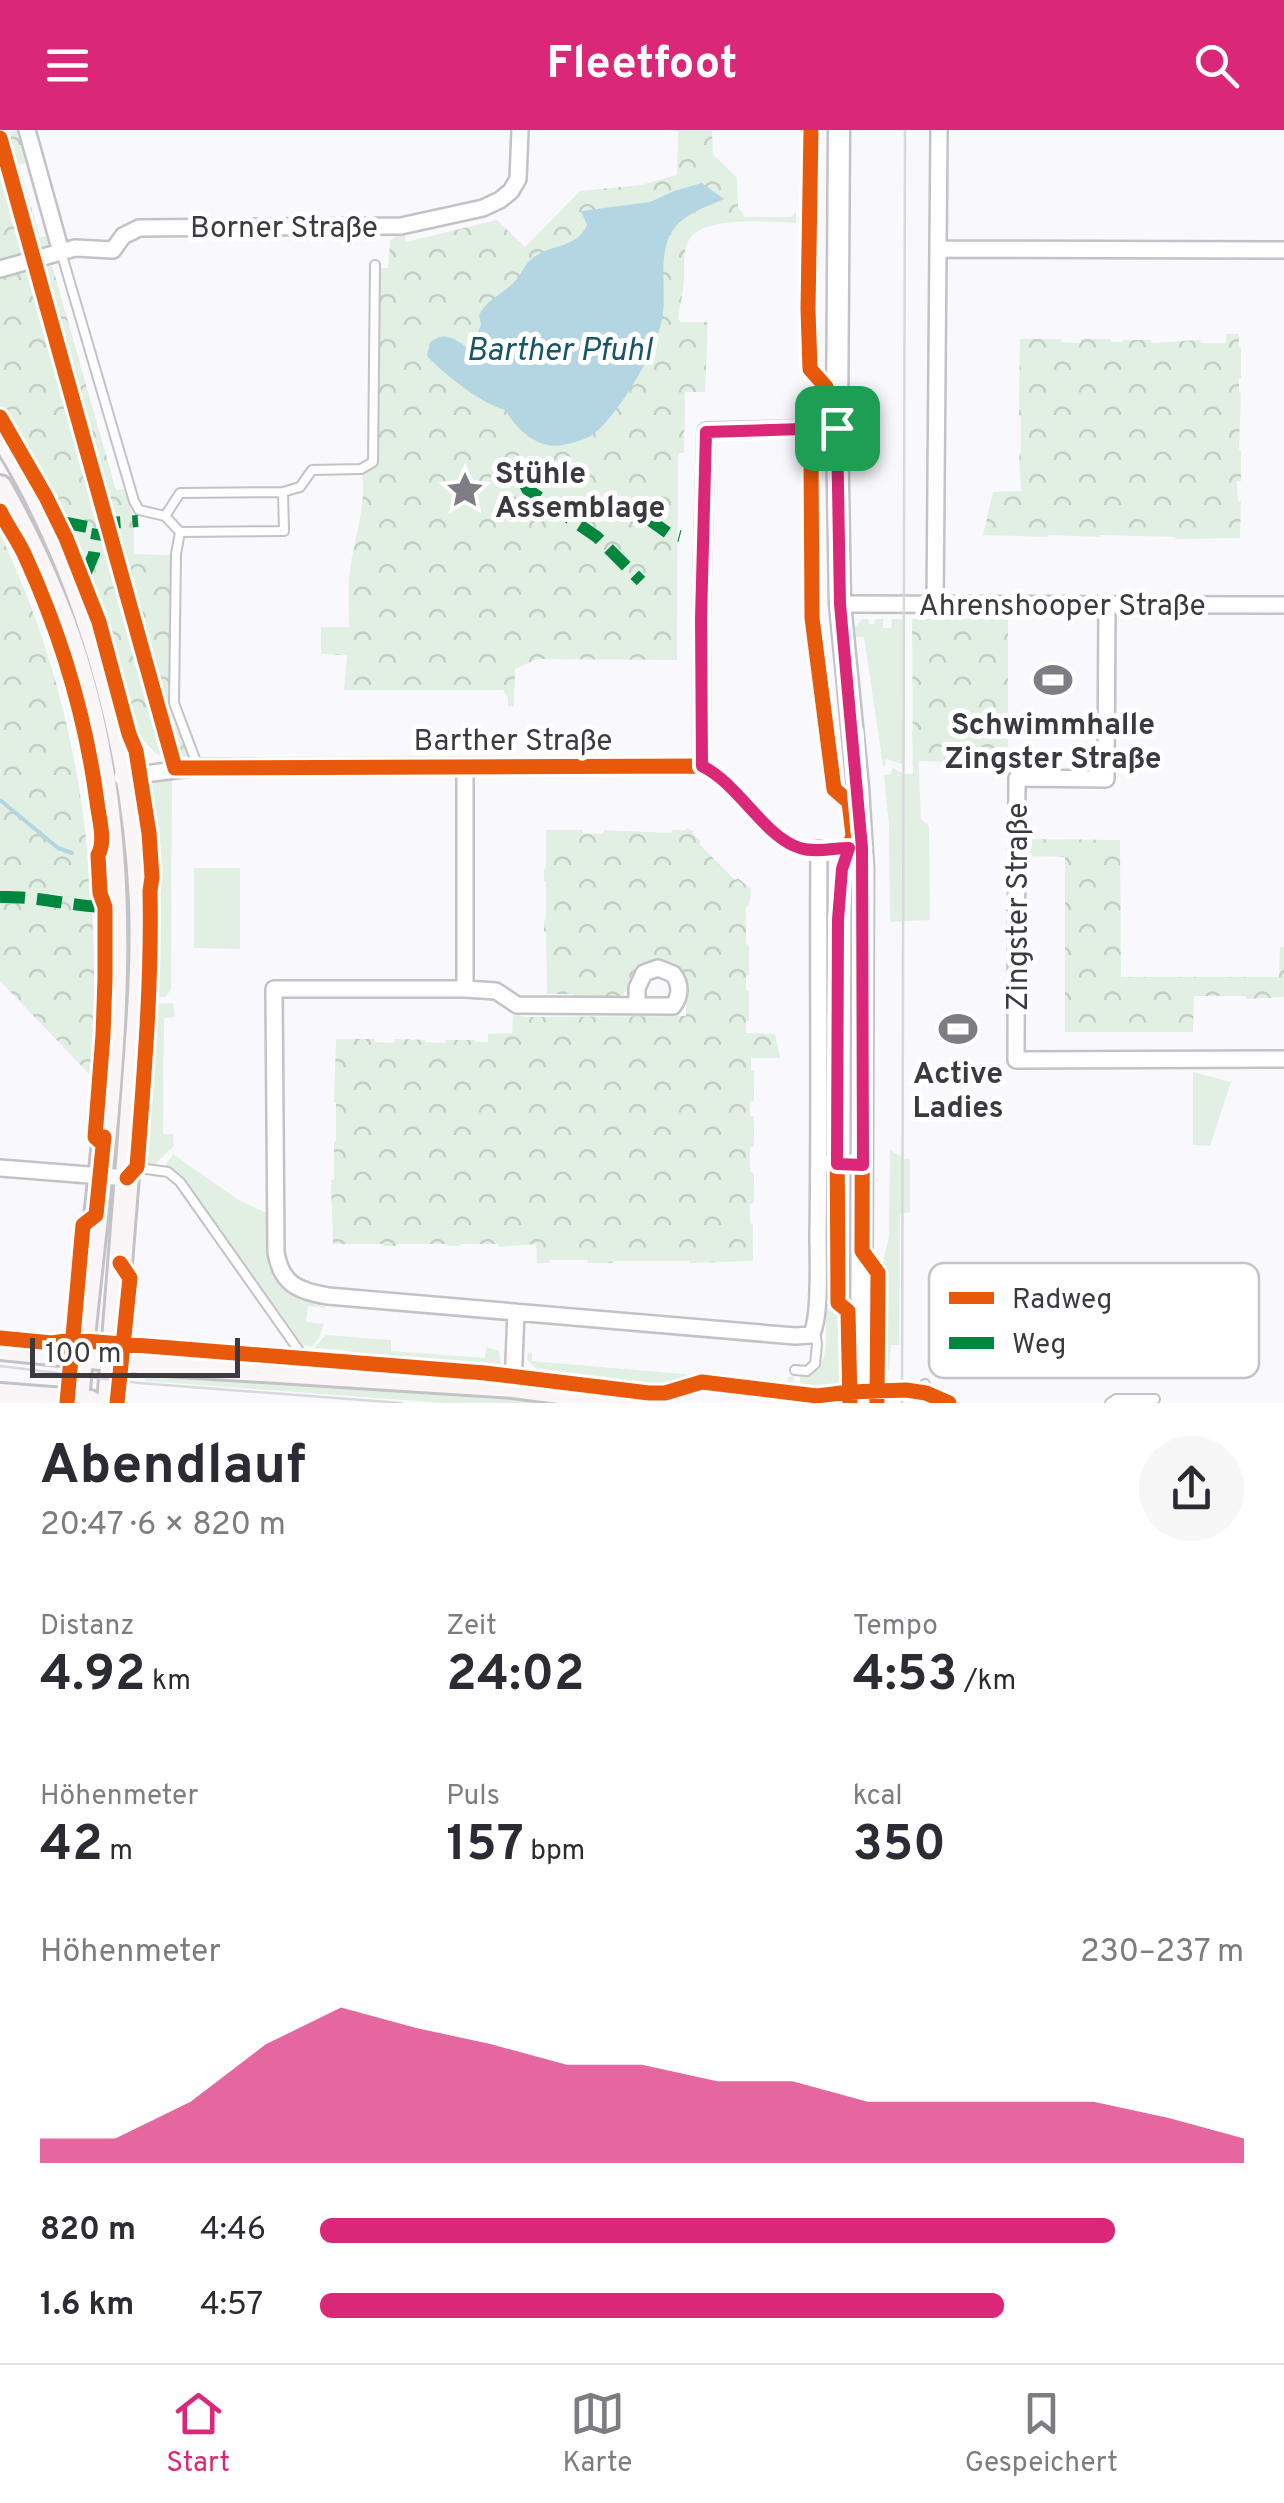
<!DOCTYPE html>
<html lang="de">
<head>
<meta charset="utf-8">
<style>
  :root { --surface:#fff; --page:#f7f7f7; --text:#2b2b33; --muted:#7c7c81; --line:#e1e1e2; --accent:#db2777 }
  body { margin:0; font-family:Overpass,sans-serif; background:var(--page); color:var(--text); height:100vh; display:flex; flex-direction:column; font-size:38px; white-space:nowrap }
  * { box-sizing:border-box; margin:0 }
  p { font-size:32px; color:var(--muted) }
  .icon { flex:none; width:55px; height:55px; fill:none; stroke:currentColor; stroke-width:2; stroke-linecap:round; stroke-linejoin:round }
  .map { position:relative; height:1273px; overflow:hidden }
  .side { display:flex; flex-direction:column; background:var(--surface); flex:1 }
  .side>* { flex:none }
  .scale { position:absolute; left:30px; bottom:25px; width:210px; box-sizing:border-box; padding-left:10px; border:5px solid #3b3a41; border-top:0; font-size:28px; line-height:35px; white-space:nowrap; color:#3b3a41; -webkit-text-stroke:8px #fff; paint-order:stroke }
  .pin { position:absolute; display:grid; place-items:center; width:85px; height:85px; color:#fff; margin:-42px; border-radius:20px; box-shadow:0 5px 15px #0006 }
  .round { display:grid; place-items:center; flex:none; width:105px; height:105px; border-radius:52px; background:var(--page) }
  .headline { display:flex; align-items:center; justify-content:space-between; height:170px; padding:0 40px }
  h1 { font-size:55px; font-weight:700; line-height:75px }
  .stats { display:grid; grid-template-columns:repeat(3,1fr); gap:15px; height:170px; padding:10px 40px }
  .stats div { display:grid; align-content:center }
  .stats b { font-size:50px; font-weight:700 }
  .stats small { font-size:28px; font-weight:400 }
  .stats p { font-size:28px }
  .chart { height:280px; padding:20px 40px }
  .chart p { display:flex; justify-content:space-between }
  .chart svg { width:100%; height:180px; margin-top:10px; fill:var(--accent); opacity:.7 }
  ul { padding:0 40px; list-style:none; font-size:32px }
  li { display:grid; grid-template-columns:160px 120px 1fr; align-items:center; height:75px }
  li i { height:25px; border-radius:12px; background:var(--accent) }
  header { display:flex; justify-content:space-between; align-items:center; height:130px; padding:0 40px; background:var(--accent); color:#fff; font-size:45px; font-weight:700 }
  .menu { display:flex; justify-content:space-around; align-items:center; height:140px; border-top:2px solid var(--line); background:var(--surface); font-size:28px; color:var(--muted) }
  .menu a { display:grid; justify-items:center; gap:5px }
  .menu .selected { color:var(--accent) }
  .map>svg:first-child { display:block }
  .grass { fill:#e2f0e4 }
  .park { fill:url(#park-crowns) }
  .water { fill:#b4d6e3 }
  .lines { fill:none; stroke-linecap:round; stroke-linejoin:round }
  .stream { stroke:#b4d6e3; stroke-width:4 }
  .service-casing { stroke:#c3c3c7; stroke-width:12 }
  .minor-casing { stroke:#c3c3c7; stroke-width:20 }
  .tertiary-casing { stroke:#c3c3c7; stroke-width:25 }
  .secondary-casing { stroke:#c3c3c7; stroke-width:28 }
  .service { stroke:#fefeff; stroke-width:8 }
  .minor { stroke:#fefeff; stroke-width:15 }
  .tertiary { stroke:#fefeff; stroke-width:20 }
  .secondary { stroke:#faf6f7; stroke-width:22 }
  .tram { stroke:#d9d8da; stroke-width:2.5 }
  .quiet { stroke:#00873e; stroke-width:12; stroke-dasharray:25 12; stroke-linecap:butt }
  .cycleway-casing { stroke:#fff; stroke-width:21 }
  .cycleway { stroke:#e8590c; stroke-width:15 }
  .route-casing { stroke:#fff; stroke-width:20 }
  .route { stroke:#db2777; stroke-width:12 }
  .labels { text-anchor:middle; stroke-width:10; stroke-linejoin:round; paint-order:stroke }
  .street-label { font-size:30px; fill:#3b3a41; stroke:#fff }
  .poi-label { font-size:30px; font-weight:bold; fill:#3b3a41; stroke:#fff }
  .water-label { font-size:32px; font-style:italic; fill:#175669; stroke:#fff }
  .key { fill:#fff; stroke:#c4c4c6; stroke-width:2.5 }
  .key-label { font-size:28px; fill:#3b3a41 }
</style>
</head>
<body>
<header><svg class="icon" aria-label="menu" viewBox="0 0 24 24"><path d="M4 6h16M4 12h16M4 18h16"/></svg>Fleetfoot<svg class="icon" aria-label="search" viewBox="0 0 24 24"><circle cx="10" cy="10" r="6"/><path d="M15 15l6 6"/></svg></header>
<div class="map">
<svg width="1284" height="1273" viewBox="0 0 1284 1273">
  <defs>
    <pattern id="park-crowns" width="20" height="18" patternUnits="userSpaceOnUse" patternTransform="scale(2.5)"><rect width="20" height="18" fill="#e2f0e4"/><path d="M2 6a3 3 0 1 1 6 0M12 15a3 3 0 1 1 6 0" fill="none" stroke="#c3cfc5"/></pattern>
  </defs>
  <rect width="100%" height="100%" fill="#f9f9fd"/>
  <path class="grass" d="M862,489H868L869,494H874L875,489H883V498H891L892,489H905V635L886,629L885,636H883L864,507H856L855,497Z
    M912,600L918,614L921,689L929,696L930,790L890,792L889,696L884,645L891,644L892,638L905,644H913Z
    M172,648L171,860L165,867H154L155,808L152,728L158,727V717H151L150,659L154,653Z
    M115,685H126L133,845L122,1003L112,1002Z
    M194,738H240V819L194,818Z
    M173,873L175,887L164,888L163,1004H173L174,1016L154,1035L142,1034L154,874Z
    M1193,942L1231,952L1210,1016L1193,1015Z
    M890,1020L905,1029H910V1082L900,1084L899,1215H891L889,1240H885L881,1228V1179L884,1128L889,1106Z
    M173,1024L240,1071L267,1083C270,1096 267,1111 268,1125C271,1152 301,1159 323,1170L326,1178L308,1176L306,1192L324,1194L319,1208L312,1216L303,1215L184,1050L173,1040L165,1036Z
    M825,1178L840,1179L844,1184V1250L809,1262H800V1246C834,1241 825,1204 825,1178Z
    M326,1205L391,1210V1221L485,1228L486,1217L499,1221L501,1235L495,1238L373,1227L343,1220L314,1218Z
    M528,1222L532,1223V1231L787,1253L788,1247L794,1246L793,1261L694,1249L657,1258L571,1248L541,1243L527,1230Z
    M146,1245L351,1259L406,1256L547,1268V1273H444L145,1251Z"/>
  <path class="park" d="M0,0L9,2L17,0L27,32L19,35L40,107L48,105L49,115L0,130Z
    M671,0H712L713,24L737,48L738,78L743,83L744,87H791L796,82V93C770,92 704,85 689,110C682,121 685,138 684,150C683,163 680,176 678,189L681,192H708L705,262H685L684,323H678L677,530L537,529L515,539L514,577L508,576V568L503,560H344L347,525L321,524V497H349C349,480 348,464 349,448C352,412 367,379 362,343L371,338L378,326V144L382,138H388L390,110L404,102L406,112L497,90L525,117L580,61L641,55L677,45L678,2Z
    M52,135L116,360L125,359L134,389V424L171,425L169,563L173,591L189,625L180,630L158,625L134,601L118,537L92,459L75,416L46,355L0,278V149Z
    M1226,204H1239V217H1241V248H1239V262L1241,263L1239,319L1241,320V351H1237L1238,371H1241L1240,408L1176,409L1175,407L1100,405L1099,407L1048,405V407L983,405L993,362L1021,361L1019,323H1021V286L1019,285L1020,209H1061V212L1081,213V209H1110L1111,212H1122L1123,210H1151V213L1200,210L1201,213H1226Z
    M0,404C84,580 101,754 92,947L0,851Z
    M912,489H1008V633L913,631Z
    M686,698L694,701L692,703L701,712L699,714L735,750L738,748L751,759L749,776L746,777V814L749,815V845L746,846V860L749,861V891H746V903L775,904L780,928H751V941H754V971L750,972V986H754V1017H750V1042L754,1043V1073L750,1074V1093L753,1094V1131L690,1133L689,1131H613L612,1133H588L587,1130H550L549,1133H537L536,1114L499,1117L498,1114H461L460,1116H448L447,1114H397L396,1116H384L383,1114H333L331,1050L334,1049V1011H336V973L334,972L336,909H374L375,912L394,913L395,909L425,910V912L445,913V910H475L476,912H488V904L512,903L513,884L527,887L686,886C685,861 691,836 659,831C636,836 634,857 617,869L575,870L574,864H547L546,802L544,801V790L546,789V751H544V739L546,738V700H583V703L603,704L604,700L671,703L672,700H686Z
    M1027,709L1120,710L1121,847H1279L1280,817H1284V867L1247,869L1246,866H1194L1193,902H1065V727L1022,726L1023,713Z"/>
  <path class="water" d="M702,53L724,69C704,78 679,85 669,107C659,132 666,158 663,184C659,217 621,281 595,303C588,309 576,312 567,314C540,322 518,301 505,280C480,273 445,245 427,226C431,200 450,203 466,217L472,216L481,195L479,185C487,169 502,165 514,152C522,144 524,134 534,127C552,114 577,118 587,95L581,81L650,72L674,61Z"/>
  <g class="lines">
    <path class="stream" d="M0,670L58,718L72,723"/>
    <g class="service-casing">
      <path id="service" d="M61,122L134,371L139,380L165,386L180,363L283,362L284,401L180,402L165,386
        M283,362L300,357L312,340L361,339L373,332L375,135
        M180,402L176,424L174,573L198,637
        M132,1037L168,1042L180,1052L312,1239
        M795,1240L807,1241L815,1234L817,1214L815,1201
        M925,1254L928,1273
        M1110,1273L1116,1269H1155"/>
    </g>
    <g class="minor-casing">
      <path id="minor" d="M27,0L61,122
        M940,119L1284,120
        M0,139L75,118L113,120L123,106L139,98L401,96L483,78L500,70L511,61L518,49L520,0
        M840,474L1284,475
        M935,474L939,0
        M1107,475L1106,649L1017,648L1016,930L1284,929
        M702,636L701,488L706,301L837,298
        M122,647L198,637L702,636C739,654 763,705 799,718C817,724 843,718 862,718
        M465,859V638
        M637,876V858L644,843L658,838L673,844C681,854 681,865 673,876L517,875L496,861L465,859H274L276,1122C281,1154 298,1161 328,1166L795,1206L811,1205C821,1189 818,1128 818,1106C820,977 818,848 819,719
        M819,1033L863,1035
        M0,1038L127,1048
        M513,1256L516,1182"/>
    </g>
    <g class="tertiary-casing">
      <path id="tertiary" d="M839,0L837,298L840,474L858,657L863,739L861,1273"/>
    </g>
    <g class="secondary-casing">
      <path id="secondary" d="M0,304C28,345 50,393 69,439C111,545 136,658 141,772C144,851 135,929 130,1008C123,1096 116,1185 109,1273
        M0,357C34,418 62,479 81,545C150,783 97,1031 77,1271
        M0,1218L150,1233L513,1256L644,1273
        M0,1265L90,1272"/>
    </g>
    <use href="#service" class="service"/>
    <use href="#minor" class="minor"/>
    <use href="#tertiary" class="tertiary"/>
    <use href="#secondary" class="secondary"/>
    <path class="tram" d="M0,1236L139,1253L402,1273
      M902,1273L905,0"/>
    <path class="quiet" d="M523,350L527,359L597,407L641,451
      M647,388L668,403L680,406
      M62,392L98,399L108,398L111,393L138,391
      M85,445L94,424L98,399
      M0,767C34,766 68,775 101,777"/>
    <g class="cycleway-casing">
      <path id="cycleway" d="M811,0L808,179L810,239L826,257L828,263L829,298L811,324L812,488L834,659L849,672L853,705L842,739L839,790L837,990L838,1173L848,1181L850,1273
        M0,8L175,638L702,636C739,654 763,705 799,718C817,724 843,718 862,718
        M0,287L46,367L66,408L99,492L129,604L136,621L149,703L152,747L150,761C152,854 144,945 137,1037L127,1048
        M0,381C8,398 19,411 26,428C61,505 86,589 97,672C99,689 106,711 98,725L100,763L105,777V849L103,905L95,1007L103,1014
        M853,602L863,739L862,1121L878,1143L877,1273
        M0,1208L52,1213L72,1210L485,1243L649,1263H665L702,1252L817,1266L850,1262L906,1260L926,1263L949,1273
        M67,1273L83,1095L96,1085L104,1007
        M117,1273L130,1148L120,1133"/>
    </g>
    <use href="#cycleway" class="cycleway"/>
  </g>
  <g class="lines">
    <g class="route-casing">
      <path id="route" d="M837,298L840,474L862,718L863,1035L837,1034L838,790L842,739L849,718C834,718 815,723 800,718C766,709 738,653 702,636L701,488L706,302Z"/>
    </g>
    <use href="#route" class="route"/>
  </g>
  <defs>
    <g id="sight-bare" transform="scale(3)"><path d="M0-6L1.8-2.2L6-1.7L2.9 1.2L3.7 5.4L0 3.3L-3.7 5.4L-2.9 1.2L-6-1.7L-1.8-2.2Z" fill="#7e7d83" stroke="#fff" stroke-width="2.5" paint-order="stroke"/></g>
    <g id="stadium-bare" transform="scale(3)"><path d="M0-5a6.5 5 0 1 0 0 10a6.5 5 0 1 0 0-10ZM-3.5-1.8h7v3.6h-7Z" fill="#7e7d83" stroke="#fff" stroke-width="2.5" paint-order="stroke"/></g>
  </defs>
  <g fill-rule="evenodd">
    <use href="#sight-bare" x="465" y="360"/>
    <use href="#stadium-bare" x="1053" y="550"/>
    <use href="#stadium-bare" x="958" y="899"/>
  </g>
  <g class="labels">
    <g class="street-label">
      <text x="284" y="107">Borner Straße</text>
      <text x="1062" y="485">Ahrenshooper Straße</text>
      <text x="513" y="620">Barther Straße</text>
      <text transform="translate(1017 777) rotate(-90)" y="10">Zingster Straße</text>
    </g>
    <g class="poi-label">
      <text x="495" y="353" text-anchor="start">Stühle<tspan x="495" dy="34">Assemblage</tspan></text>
      <text x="1053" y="604">Schwimmhalle<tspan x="1053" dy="34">Zingster Straße</tspan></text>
      <text x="958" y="953">Active<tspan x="958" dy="34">Ladies</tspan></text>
    </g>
    <g class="water-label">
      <text x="559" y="230">Barther Pfuhl</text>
    </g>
  </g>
  <rect x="929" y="1133" width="330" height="115" rx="15" class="key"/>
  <rect x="949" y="1162" width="45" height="12" fill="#e8590c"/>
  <rect x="949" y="1207" width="45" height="12" fill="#00873e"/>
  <g class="key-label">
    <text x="1012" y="1178">Radweg</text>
    <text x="1012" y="1223">Weg</text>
  </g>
</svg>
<div class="scale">100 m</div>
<div class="pin" style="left:837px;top:298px;background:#1e9e55"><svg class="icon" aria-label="arrive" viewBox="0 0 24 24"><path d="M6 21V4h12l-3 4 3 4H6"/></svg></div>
</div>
<section class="side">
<div class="headline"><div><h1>Abendlauf</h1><p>20:47 · 6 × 820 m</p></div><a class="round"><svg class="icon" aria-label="share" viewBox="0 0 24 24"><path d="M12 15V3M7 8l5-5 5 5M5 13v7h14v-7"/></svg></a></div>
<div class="stats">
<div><p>Distanz</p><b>4.92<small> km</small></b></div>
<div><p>Zeit</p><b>24:02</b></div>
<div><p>Tempo</p><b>4:53<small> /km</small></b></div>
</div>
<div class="stats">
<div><p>Höhenmeter</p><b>42<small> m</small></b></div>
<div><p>Puls</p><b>157<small> bpm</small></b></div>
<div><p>kcal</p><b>350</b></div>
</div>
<div class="chart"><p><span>Höhenmeter</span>230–237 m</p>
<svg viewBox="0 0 160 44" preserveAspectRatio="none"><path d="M0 44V38L10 38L20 29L30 15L40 6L50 11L60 15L70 20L80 20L90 24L100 24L110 29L120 29L130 29L140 29L150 33L160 38V44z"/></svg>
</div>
<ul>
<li><b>820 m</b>4:46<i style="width:86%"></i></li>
<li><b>1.6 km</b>4:57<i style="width:74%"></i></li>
</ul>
</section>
<nav class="menu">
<a class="selected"><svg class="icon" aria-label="home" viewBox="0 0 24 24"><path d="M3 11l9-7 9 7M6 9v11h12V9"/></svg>Start</a>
<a><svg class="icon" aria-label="map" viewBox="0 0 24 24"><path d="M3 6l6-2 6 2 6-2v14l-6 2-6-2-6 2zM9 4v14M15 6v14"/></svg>Karte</a>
<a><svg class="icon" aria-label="saved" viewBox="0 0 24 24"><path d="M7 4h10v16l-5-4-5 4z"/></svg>Gespeichert</a>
</nav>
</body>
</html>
